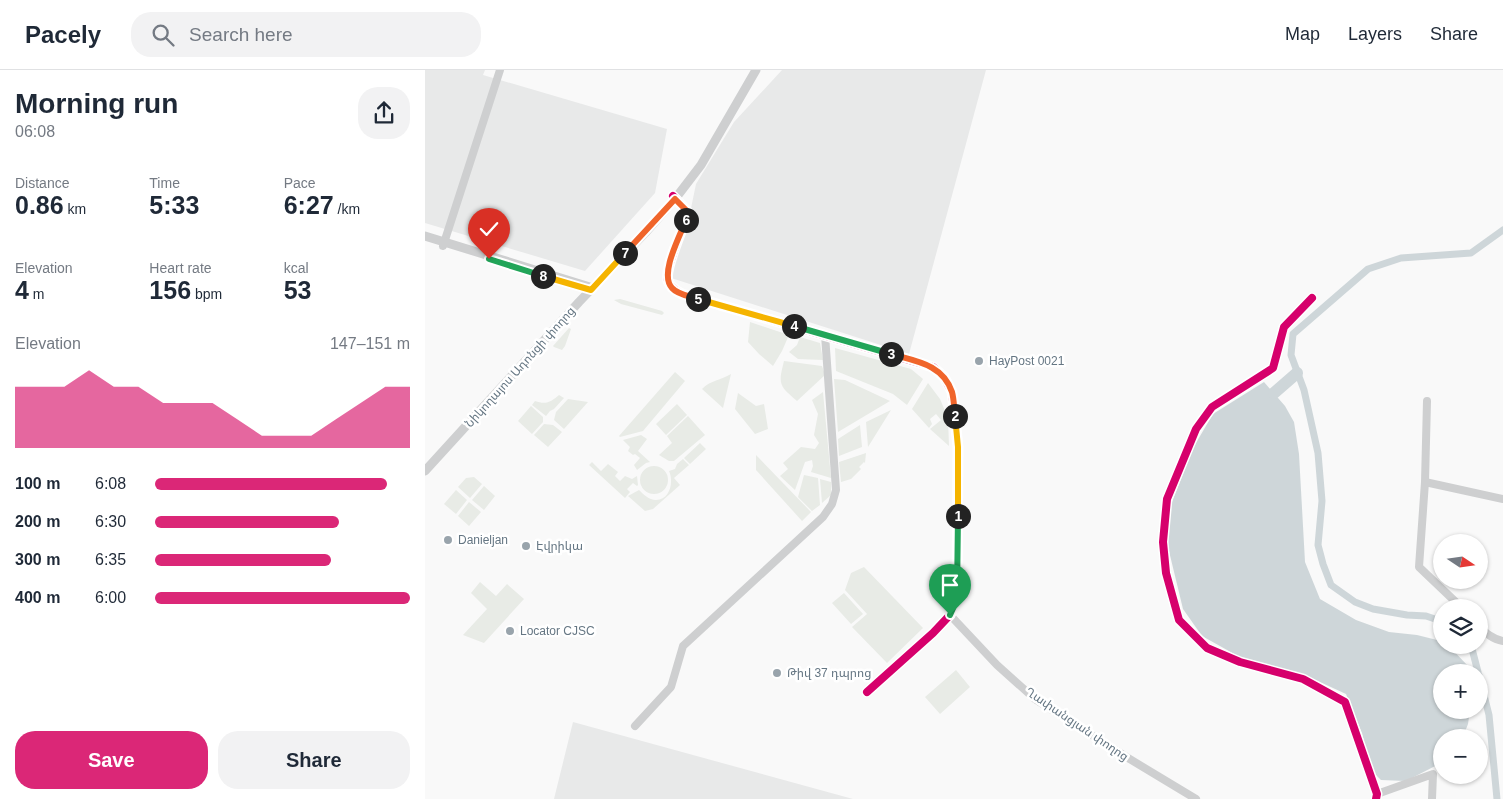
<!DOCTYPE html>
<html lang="en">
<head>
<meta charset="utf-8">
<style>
  :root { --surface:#fff; --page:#f2f2f3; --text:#1f2937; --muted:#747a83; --line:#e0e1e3; --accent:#db2777 }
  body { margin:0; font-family:Arial,"Noto Sans Armenian",sans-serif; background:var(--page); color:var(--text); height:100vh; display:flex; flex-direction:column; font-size:19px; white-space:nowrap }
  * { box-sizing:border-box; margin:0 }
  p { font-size:16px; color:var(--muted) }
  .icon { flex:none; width:28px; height:28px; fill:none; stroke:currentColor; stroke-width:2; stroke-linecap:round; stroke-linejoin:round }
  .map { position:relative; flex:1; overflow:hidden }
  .side { display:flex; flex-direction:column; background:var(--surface); width:425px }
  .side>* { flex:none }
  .needle { width:32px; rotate:103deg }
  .tools { position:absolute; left:1008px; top:464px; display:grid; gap:10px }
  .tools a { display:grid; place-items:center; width:55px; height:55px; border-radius:50%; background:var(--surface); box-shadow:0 1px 4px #0004; font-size:25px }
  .pin { position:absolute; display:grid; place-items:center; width:42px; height:42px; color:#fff; margin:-51px -21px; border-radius:50% 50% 50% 0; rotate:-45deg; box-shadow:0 0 5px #0007 }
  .pin .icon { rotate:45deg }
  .km { position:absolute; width:25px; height:25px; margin:-12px; border-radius:50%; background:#222; color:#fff; font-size:14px; line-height:25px; text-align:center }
  .round { display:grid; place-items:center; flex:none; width:52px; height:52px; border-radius:20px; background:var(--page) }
  .overview { display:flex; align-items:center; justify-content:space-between; height:85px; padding:0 15px }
  h1 { font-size:28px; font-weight:800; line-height:38px }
  .stats { display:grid; grid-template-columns:repeat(3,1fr); gap:8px; height:85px; padding:5px 15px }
  .stats div { display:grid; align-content:center }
  .stats b { font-size:25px; font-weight:800 }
  .stats small { font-size:14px; font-weight:400 }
  .stats p { font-size:14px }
  .chart { height:140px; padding:10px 15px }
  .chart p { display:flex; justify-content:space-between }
  .chart svg { width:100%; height:90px; margin-top:5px; fill:var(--accent); opacity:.7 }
  .action { display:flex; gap:10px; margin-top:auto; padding:10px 15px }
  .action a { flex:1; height:58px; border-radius:20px; background:var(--accent); color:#fff; font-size:20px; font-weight:800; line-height:58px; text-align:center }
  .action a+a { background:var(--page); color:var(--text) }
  ul { padding:0 15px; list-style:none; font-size:16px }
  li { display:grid; grid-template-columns:80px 60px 1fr; align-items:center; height:38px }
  li i { height:12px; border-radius:6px; background:var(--accent) }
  header { display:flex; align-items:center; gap:30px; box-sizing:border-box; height:70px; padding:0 25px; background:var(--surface); border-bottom:1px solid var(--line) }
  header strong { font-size:24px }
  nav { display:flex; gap:28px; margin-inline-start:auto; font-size:18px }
  .search { width:350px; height:45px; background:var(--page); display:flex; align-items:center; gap:12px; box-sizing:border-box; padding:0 18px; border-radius:20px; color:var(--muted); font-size:19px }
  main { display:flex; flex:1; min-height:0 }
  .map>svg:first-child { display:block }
  .built { fill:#e8e9e9 }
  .green { fill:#e8ebe6 }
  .water { fill:#ced6d9 }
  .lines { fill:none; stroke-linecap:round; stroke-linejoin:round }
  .canal { stroke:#ced6d9; stroke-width:7 }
  .river { stroke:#ced6d9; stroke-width:12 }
  .minor { stroke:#cecfd0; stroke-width:8 }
  .tertiary { stroke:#cecfd0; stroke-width:9 }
  .cycleway-casing { stroke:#fff; stroke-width:11 }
  .cycleway { stroke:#d6006c; stroke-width:8 }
  .split-1-casing { stroke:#fff; stroke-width:10 }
  .split-2-casing { stroke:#fff; stroke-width:10 }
  .split-3-casing { stroke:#fff; stroke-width:10 }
  .split-4-casing { stroke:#fff; stroke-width:10 }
  .split-5-casing { stroke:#fff; stroke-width:10 }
  .split-6-casing { stroke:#fff; stroke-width:10 }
  .split-7-casing { stroke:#fff; stroke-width:10 }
  .split-8-casing { stroke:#fff; stroke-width:10 }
  .split-9-casing { stroke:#fff; stroke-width:10 }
  .split-1 { stroke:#22a559; stroke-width:6 }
  .split-2 { stroke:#f5b400; stroke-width:6 }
  .split-3 { stroke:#f0652b; stroke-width:6 }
  .split-4 { stroke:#22a559; stroke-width:6 }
  .split-5 { stroke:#f5b400; stroke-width:6 }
  .split-6 { stroke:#f0652b; stroke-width:6 }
  .split-7 { stroke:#f0652b; stroke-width:6 }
  .split-8 { stroke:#f5b400; stroke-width:6 }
  .split-9 { stroke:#22a559; stroke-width:6 }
  .poi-dot { fill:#99a4ac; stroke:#fff; stroke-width:2 }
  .labels { text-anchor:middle; stroke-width:5; stroke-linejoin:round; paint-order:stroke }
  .poi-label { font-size:12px; fill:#657683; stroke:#fff; text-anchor:start }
  .street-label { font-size:12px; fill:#657683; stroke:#fff }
</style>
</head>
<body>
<header>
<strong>Pacely</strong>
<div class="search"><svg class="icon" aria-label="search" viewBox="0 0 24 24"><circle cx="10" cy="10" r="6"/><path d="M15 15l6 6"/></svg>Search here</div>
<nav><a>Map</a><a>Layers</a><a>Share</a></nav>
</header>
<main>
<section class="side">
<div class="overview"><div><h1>Morning run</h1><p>06:08</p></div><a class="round"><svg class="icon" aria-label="share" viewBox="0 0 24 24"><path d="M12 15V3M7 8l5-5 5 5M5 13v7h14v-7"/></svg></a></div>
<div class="stats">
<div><p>Distance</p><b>0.86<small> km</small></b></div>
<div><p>Time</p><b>5:33</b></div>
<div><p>Pace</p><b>6:27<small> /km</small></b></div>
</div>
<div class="stats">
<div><p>Elevation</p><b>4<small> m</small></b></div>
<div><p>Heart rate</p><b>156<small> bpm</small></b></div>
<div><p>kcal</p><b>53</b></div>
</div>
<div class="chart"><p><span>Elevation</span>147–151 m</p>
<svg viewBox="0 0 160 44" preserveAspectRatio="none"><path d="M0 44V14L10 14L20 14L30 6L40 14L50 14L60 22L70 22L80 22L90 30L100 38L110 38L120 38L130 30L140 22L150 14L160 14V44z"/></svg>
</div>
<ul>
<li><b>100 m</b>6:08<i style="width:91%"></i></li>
<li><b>200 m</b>6:30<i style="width:72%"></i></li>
<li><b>300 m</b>6:35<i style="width:69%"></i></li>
<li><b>400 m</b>6:00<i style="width:100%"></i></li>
</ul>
<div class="action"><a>Save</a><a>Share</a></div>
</section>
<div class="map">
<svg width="1078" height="729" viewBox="0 0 1078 729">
  <rect width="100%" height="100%" fill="#f9f9f9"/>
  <path class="built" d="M0,0H60L58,5L242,59L230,123L160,201L0,153Z
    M357,0H561L484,284L243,207L264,148L271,114L309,52Z
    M148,652L428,729H129Z"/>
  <path class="green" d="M195,229L237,241L239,243L237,245L196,234L189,230Z
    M325,252L364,265L357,281L348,296L334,284L323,272Z
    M144,258L146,259L140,276L137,280L129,277L128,276Z
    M375,267L395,273L398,290L373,289L364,282L372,275Z
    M410,278L486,299L498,309L482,335L468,324L411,301Z
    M359,291L397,296L400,305L372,331C354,315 353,315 359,291Z
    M250,302L260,311L218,361L195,367L194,366Z
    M306,304L298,338L277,319C286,310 294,311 306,304Z
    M409,309L420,310L465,331L413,362Z
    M503,313L515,329L523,348L524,376L505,359L516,350L511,344L505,349L507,354L504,358L487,339Z
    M398,322L406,408L386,402L388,396L387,390L380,392L370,420L355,406L363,399L358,393L376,377L390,379L394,373L389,365L393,344L387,330Z
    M313,323L331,336L339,334L343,359L330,364L310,339Z
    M134,325L139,328L129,339L125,341L121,346L107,335L110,331C121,335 126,332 134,325Z
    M143,329L163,332L139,359L129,350L131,342Z
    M252,334L262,345L241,365L231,354Z
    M106,336L118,347V352L107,364L93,351Z
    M466,340L443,377L441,352Z
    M263,346L280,365L249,391H244L234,385L247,373L242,366Z
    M119,354L128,355L137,362L123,377L109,365Z
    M435,355L437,377L414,386L413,369Z
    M216,365L222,369L213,381L225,392L221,393L212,400L209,395L215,388L210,384L208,385L203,381L205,377L198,370Z
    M275,373L281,379L265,394L259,388Z
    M441,383L440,393L439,392L434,397L436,399L426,409L416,412L414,392Z
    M331,385L386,442L377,451L331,400Z
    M258,389L264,395L249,408L255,415L228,439L220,441L203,426L214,420C218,424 224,430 231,430C245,430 249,412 244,401L250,399L252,394Z
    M167,392L176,401L183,394L193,402L190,406L195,411L200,406L207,409L212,406L213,415L212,416L208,413L202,419L205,422L200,428L164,395Z
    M215 410a14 14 0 1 1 28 0a14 14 0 1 1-28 0Z
    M379,405L393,408L395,435L387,441L373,427Z
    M49,407L57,414L45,428L33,417L41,408Z
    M395,409L406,412V425L397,433Z
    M59,416L70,426L59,440L47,430Z
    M31,420L42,430L31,444L19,434Z
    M44,432L56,442L44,456L33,446Z
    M439,497L498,558L462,593L427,557L442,544L420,520L426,503Z
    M55,512L71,526L82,514L99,529L59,573L38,565L62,539L46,523Z
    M419,523L438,544L426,554L407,533Z
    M531,600L545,617L515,644L500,627Z"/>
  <path class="water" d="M839,312L860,336L869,352L874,384L880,492L895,529L931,550L964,562L992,565L1016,571V575H1023L1043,596L1044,602H1016V640H1045L1043,654L1038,667L1016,668V693L981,711L956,710L946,700L937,663L921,624L882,606L820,590L777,566L758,539L743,477L742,445L768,378L788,344Z"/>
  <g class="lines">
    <path class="canal" d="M1016,551L1001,546L982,545L948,539L930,532L906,515L898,494L893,475L897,431L893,383L879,320L866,285L868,264L943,199L976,188L1046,183L1078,160
      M1046,575L1053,602
      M1054,605L1064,645L1072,729"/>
    <path class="river" d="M849,323L872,303"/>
    <path class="minor" d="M248,126L262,141L261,148C257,161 239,200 243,211C246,218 251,221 257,224L508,297L519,307L527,322L533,377L532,524L529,536L525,545L508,563L442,622
      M18,176L75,0
      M887,228L859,257L848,298L787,337L771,359L742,429L738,472L741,503L754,550L782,578L815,592L878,609L920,632L952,724L951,729
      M1002,331L1000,412L994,497L1037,538
      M1000,412L1078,429
      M525,545L572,595L610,629L703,688L771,729
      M1054,556C1061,563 1067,569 1078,571
      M210,656L246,617L258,576L398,447L407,434L411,420L400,265
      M952,724L1008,704L1007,729"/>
    <path class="tertiary" d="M0,166L168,218
      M0,401L154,232L220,163L250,129L276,95L331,0"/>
    <g class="cycleway-casing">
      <path id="cycleway" d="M248,126L262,141L261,148C257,161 239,200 243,211C246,218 251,221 257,224L508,297L519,307L527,322L533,377L532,524L529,536L525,545L508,563L442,622
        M887,228L859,257L848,298L787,337L771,359L742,429L738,472L741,503L754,550L782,578L815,592L878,609L920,632L952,724L951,729"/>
    </g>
    <use href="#cycleway" class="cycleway"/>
  </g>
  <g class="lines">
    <g class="split-1-casing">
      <path id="split-1" d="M525,545L529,536L532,524L533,446"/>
    </g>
    <g class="split-2-casing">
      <path id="split-2" d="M530,346L533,377V446"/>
    </g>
    <g class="split-3-casing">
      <path id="split-3" d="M466,284C490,291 518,294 527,322C529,329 529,338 530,346"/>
    </g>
    <g class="split-4-casing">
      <path id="split-4" d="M369,256L466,284"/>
    </g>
    <g class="split-5-casing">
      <path id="split-5" d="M273,229L369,256"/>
    </g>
    <g class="split-6-casing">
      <path id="split-6" d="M261,150C255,166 234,204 247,218C253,225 265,226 273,229"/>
    </g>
    <g class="split-7-casing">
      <path id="split-7" d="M200,183L250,129L262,141L261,150"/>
    </g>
    <g class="split-8-casing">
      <path id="split-8" d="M118,206L166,220L200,183"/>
    </g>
    <g class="split-9-casing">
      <path id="split-9" d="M64,189L118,206"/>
    </g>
    <use href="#split-1" class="split-1"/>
    <use href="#split-2" class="split-2"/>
    <use href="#split-3" class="split-3"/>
    <use href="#split-4" class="split-4"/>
    <use href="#split-5" class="split-5"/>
    <use href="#split-6" class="split-6"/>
    <use href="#split-7" class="split-7"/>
    <use href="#split-8" class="split-8"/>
    <use href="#split-9" class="split-9"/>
  </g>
  <g class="poi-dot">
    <circle cx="554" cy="291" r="5"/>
    <circle cx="23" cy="470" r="5"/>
    <circle cx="101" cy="476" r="5"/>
    <circle cx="85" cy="561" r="5"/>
    <circle cx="352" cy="603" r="5"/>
  </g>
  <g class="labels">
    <g class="poi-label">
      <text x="564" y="295">HayPost 0021</text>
      <text x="33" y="474">Danieljan</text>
      <text x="111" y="480">Էվրիկա</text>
      <text x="95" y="565">Locator CJSC</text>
      <text x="362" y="607">Թիվ 37 դպրոց</text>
    </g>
    <g class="street-label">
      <text transform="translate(95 297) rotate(-48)" y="4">Նիկողայոս Ադոնցի փողոց</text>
      <text transform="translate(652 654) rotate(34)" y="4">Ղափանցյան փողոց</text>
    </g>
  </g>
</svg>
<div class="tools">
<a><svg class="needle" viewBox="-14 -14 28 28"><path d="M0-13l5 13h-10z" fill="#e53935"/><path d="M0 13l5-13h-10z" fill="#747a83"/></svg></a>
<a><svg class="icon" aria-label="layers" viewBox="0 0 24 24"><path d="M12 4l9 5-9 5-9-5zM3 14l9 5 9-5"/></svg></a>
<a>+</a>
<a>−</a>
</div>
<div class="pin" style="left:525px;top:545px;background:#1e9e55"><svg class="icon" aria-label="arrive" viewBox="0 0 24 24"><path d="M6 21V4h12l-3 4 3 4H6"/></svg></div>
<div class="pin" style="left:64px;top:189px;background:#d93025"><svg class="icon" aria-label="check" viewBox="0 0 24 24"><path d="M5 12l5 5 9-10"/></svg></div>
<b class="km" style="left:533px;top:446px">1</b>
<b class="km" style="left:530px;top:346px">2</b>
<b class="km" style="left:466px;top:284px">3</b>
<b class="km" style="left:369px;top:256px">4</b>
<b class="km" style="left:273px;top:229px">5</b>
<b class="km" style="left:261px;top:150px">6</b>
<b class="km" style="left:200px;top:183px">7</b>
<b class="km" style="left:118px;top:206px">8</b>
</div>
</main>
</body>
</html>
